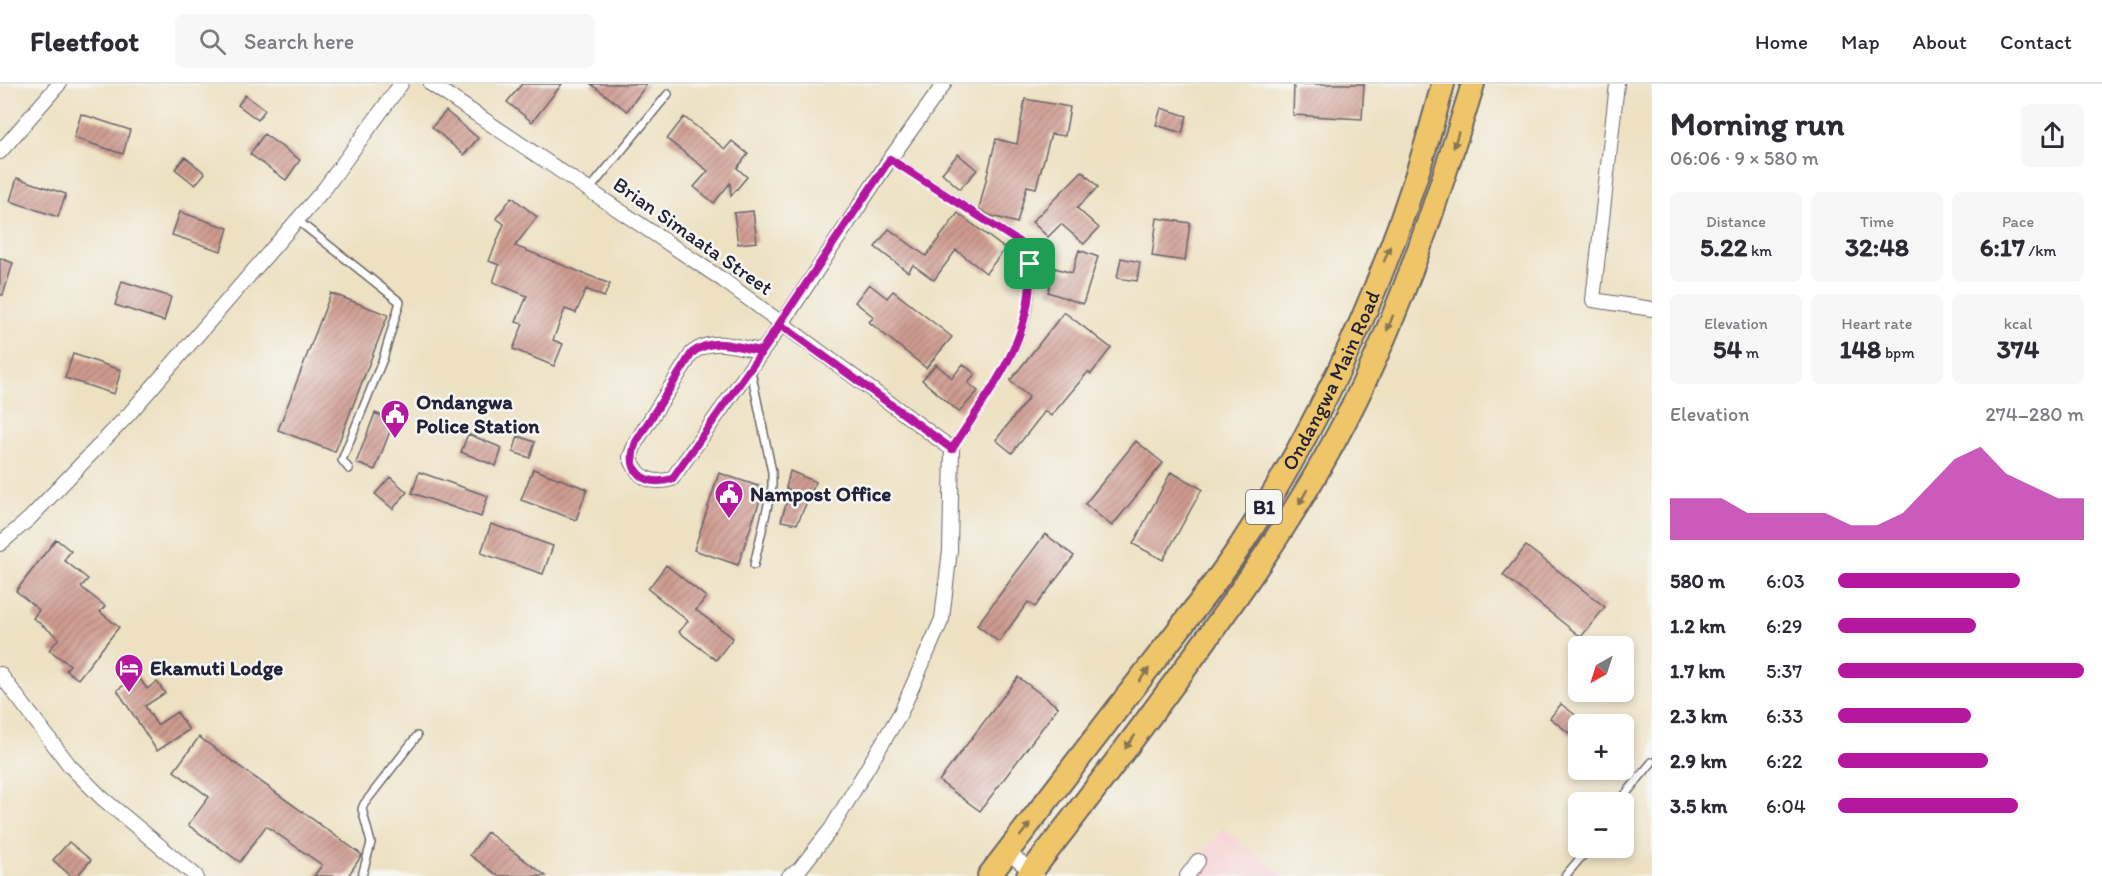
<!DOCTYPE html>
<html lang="en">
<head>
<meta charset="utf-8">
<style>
  :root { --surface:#fff; --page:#f7f7f7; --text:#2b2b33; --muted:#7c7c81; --line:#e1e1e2; --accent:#b5179e }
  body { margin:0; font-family:Itim,sans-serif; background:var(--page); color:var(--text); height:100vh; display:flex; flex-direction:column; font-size:22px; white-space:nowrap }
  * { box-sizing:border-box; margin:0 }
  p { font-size:20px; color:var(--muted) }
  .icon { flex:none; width:33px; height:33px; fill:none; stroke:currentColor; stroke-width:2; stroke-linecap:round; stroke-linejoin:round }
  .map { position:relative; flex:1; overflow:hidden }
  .panel { display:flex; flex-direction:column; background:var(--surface); width:450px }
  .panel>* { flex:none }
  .needle { width:39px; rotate:219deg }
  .fabs { position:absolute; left:1568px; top:552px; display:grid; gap:12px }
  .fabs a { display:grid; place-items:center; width:66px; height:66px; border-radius:9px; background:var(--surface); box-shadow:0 3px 9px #0003; font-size:30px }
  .pin { position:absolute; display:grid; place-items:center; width:51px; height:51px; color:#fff; margin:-26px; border-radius:12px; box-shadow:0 3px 9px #0006 }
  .round { display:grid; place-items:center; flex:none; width:63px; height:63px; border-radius:9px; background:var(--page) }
  .overview { display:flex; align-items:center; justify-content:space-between; height:102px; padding:0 18px }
  h1 { font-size:33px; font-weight:800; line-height:45px }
  .metrics { display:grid; grid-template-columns:repeat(3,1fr); gap:9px; height:102px; padding:6px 18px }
  .metrics div { display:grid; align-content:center; border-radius:9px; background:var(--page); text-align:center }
  .metrics b { font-size:26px; font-weight:800 }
  .metrics small { font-size:16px; font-weight:400 }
  .metrics p { font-size:16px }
  .chart { height:168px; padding:12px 18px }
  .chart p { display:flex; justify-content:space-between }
  .chart svg { width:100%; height:108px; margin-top:6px; fill:var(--accent); opacity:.7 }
  ul { padding:0 18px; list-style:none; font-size:20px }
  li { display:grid; grid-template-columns:96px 72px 1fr; align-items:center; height:45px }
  li i { height:15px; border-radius:8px; background:var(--accent) }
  header { display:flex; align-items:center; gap:36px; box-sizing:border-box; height:84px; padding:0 30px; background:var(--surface); border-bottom:2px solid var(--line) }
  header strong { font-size:28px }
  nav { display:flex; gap:33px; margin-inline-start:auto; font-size:21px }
  .search { width:420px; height:54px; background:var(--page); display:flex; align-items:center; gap:15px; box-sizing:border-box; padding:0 21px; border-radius:9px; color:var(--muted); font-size:22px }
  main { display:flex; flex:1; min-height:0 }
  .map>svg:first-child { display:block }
  .built { fill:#f7cfd2 }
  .building { fill:url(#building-hatch) }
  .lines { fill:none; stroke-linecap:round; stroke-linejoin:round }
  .lane-casing { stroke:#69656a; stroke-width:10 }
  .street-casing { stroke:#69656a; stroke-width:16 }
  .primary-casing { stroke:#69656a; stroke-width:26 }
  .lane { stroke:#fff; stroke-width:7 }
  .street { stroke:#fff; stroke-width:14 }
  .primary { stroke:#eec569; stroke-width:22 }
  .oneway { fill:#887452 }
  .route-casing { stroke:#fff; stroke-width:12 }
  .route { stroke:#b5179e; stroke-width:8 }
  .labels { text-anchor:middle; stroke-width:5; stroke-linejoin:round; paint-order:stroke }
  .shield { fill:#f6f6f2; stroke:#626272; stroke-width:1.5 }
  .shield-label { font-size:20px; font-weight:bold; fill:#22223b }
  .street-label { font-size:21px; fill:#22223b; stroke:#f6f6f2 }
  .poi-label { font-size:21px; font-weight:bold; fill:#22223b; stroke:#f6f6f2; text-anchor:start }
</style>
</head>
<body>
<header>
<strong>Fleetfoot</strong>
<div class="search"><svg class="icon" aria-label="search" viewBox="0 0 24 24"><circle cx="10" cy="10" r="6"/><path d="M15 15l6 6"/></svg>Search here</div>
<nav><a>Home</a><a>Map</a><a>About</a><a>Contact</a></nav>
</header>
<main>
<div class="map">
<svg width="1652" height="792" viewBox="0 0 1652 792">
  <defs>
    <pattern id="building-hatch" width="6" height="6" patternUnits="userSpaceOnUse" patternTransform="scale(1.5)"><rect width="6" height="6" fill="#cf9b90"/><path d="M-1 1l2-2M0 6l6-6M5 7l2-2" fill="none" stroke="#a87e77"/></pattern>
  </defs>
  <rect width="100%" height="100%" fill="#f6f6f2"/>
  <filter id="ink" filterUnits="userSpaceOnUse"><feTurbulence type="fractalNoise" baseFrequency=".0167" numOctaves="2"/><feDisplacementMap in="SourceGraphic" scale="12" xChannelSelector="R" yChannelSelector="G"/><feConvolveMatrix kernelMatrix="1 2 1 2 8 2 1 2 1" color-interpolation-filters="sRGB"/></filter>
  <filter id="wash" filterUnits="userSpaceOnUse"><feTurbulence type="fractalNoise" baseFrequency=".008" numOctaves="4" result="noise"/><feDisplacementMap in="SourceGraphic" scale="24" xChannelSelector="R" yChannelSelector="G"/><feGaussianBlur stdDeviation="1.35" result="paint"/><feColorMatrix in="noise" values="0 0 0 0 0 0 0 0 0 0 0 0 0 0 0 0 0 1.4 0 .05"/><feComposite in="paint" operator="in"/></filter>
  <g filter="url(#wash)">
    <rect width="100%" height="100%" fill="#ede1c2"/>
    <path class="built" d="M1222,744L1283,792H1187Z"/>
    <g id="blocks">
      <path class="building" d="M522,0H562L532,38L507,18Z
        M591,0H647L627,27Z
        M1294,0H1364L1362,35L1293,31Z
        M245,11L265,26L258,36L238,21Z
        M1025,15L1070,23L1065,52L1051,50L1036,104L1027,102L1017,139L989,131L979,125L996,55L1017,60Z
        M1161,24L1187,32L1182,49L1156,41Z
        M446,27L478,54L464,71L432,43Z
        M81,30L130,46L123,70L74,54Z
        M684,33L725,65L732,57L748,70L737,84L747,93L731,112L730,99L714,119L694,103L708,87L667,55Z
        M264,50L300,76L286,96L250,70Z
        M958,70L977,86L960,105L942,89Z
        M185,73L205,89L195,101L175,85Z
        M1082,87L1098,103L1077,124L1099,144L1084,160L1061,140L1048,153L1032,138Z
        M17,94L66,110L58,133L10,117Z
        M512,113L537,133L515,162L610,200L604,213L586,205L576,229L565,225L553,256L563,260L554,282L513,265L523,240L516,238L527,212L493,198L499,181L489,177L504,140L496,134Z
        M753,127L757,158L738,160L734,129Z
        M180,128L228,144L221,167L172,151Z
        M958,129L1005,165L986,189L956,166L934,196L913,181L908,188L875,163L889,145L926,172Z
        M1157,134L1190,139L1185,177L1152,172Z
        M1079,166L1098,173L1083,220L1048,208L1055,184L1072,189Z
        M0,174L13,179L3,211H0Z
        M1121,174L1140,178L1137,197L1117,194Z
        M122,197L171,213L164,237L115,221Z
        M869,200L887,214L893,207L952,253L926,284L869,238L874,233L855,218Z
        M331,209L388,231L335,368L278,346Z
        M1064,228L1111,264L1091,290L1088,288L1051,332L1045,327L1012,369L996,356L1029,313L1010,297Z
        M73,270L121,286L114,310L65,294Z
        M936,280L952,294L963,280L975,290L968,299L978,307L959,328L922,296Z
        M375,329L394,337L375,386L356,379Z
        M468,350L502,364L496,382L461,368Z
        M518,352L535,358L530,374L513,368Z
        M1136,357L1163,379L1112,442L1085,420Z
        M533,385L587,405L576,436L521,416Z
        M790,387L816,398L797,440L781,437L790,406L786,404Z
        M419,388L488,412L481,433L412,409Z
        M1171,388L1202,405L1163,476L1133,460Z
        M719,389L764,404L738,481L694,466Z
        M390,393L407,408L393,425L375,410Z
        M491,440L553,462L543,490L481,469Z
        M1045,450L1074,472L1035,523L1028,518L999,558L977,541Z
        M56,455L71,467L64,476L88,495L81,503L105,522L100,528L119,543L78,595L66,586L70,581L49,566L59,554L33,534L39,526L16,507Z
        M1526,462L1605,523L1581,553L1503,491Z
        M666,481L706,513L696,526L733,554L716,576L679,548L688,537L648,505Z
        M138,592L147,605L157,598L165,609L145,622L157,641L177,628L189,646L157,667L117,606Z
        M1018,593L1058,623L980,727L939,697Z
        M1561,620L1578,633V656L1550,634Z
        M199,653L362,771L348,792H314L322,781L266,742L240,778L188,741L209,713L174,687Z
        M487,748L546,792H498L470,771Z
        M69,758L91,776L77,792H71L53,776Z"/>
    </g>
  </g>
  <g filter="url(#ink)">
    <use href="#blocks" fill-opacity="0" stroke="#69656a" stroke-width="1.5"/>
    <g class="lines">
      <g class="lane-casing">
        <path id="lane" d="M890,75L1008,150L1028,167C1044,243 991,305 952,365
          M590,105L668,10
          M297,136L400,218L383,275L342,376L349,385
          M751,287L772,388V403L754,481
          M1619,718L1652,678
          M362,792L371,759L362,725L364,720L417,652
          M1565,792L1589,764"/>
      </g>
      <g class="street-casing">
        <path id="street" d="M431,0L723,196L952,365L950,466L942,535L901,628L831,745L799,786L789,792
          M1617,0L1593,216L1652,225
          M0,68L59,0
          M761,267C734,263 715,252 692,269L636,358L630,373C638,394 651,401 672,395L781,241L890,75L944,0
          M0,460L30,434L129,330L325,104L401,0
          M0,590L70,682L102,714L196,792
          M1007,768L1037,791
          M1187,792L1198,777"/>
      </g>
      <g class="primary-casing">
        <g id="primary">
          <path id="s1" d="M989,792C1040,726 1091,660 1141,594C1174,551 1209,509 1239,464C1331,324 1401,163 1443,0"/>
          <path d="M1028,792C1082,723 1135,653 1186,583C1240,509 1292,436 1335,356C1396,244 1436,121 1473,0"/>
        </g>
      </g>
      <use href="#lane" class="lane"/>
      <use href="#street" class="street"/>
      <use href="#primary" class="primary"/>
    </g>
    <defs><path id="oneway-solid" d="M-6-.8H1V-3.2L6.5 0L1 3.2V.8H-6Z" transform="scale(1.5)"/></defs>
    <g class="oneway">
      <use href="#oneway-solid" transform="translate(1456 56) rotate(107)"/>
      <use href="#oneway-solid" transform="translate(1387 170) rotate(-68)"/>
      <use href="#oneway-solid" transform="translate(1390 239) rotate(111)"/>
      <use href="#oneway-solid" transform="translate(1303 413) rotate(120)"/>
      <use href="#oneway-solid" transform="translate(1144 591) rotate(-52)"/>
      <use href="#oneway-solid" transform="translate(1130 658) rotate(127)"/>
      <use href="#oneway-solid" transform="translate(1025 746) rotate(-52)"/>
    </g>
  </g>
  <g class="lines" filter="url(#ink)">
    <g class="route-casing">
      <path id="route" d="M1030,180L1028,167L1019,158L890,75L761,267C734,263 715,252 692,269L636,358C625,387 643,403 672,395L781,241L952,365C991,304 1034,256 1030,180"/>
    </g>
    <use href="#route" class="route"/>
  </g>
  <defs>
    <g id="civic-pin" transform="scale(1.5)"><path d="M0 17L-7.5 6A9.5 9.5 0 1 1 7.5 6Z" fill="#b5179e" stroke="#f6f6f2"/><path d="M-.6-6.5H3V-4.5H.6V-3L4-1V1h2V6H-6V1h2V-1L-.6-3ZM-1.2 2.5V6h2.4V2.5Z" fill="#fff"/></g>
    <g id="hotel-pin" transform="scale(1.5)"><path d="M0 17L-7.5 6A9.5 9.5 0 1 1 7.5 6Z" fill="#b5179e" stroke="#f6f6f2"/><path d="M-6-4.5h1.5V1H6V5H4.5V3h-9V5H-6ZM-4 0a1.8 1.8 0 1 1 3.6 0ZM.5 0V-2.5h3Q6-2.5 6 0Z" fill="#fff"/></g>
  </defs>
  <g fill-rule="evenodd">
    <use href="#civic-pin" x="395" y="330"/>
    <use href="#civic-pin" x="729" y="410"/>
    <use href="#hotel-pin" x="129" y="584"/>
  </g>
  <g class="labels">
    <rect class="shield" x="1246" y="406" width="36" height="34" rx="4.5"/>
    <g class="shield-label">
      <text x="1264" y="430">B1</text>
    </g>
    <g class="street-label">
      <text transform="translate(693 152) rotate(35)" y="7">Brian Simaata Street</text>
      <text dy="7" stroke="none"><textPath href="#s1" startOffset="604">Ondangwa Main Road</textPath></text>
    </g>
    <g class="poi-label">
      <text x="416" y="325">Ondangwa<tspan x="416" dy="24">Police Station</tspan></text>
      <text x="750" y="417">Nampost Office</text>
      <text x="150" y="591">Ekamuti Lodge</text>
    </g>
  </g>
</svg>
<div class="fabs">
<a><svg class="needle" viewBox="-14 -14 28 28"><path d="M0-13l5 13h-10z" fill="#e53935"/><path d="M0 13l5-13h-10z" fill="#7c7c81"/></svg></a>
<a>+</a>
<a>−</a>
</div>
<div class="pin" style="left:1030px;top:180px;background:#1e9e55"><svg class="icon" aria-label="arrive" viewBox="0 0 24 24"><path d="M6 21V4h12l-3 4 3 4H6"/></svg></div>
</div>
<section class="panel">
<div class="overview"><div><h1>Morning run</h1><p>06:06 · 9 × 580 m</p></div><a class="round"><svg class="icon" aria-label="share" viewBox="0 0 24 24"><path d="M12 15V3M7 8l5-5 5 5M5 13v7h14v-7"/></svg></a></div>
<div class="metrics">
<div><p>Distance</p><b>5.22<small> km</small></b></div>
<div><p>Time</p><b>32:48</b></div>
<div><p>Pace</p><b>6:17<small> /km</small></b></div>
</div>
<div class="metrics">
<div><p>Elevation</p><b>54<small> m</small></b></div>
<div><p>Heart rate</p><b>148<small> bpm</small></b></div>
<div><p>kcal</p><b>374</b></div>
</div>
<div class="chart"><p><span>Elevation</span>274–280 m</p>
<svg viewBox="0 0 160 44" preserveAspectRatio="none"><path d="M0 44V27L10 27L20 27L30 33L40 33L50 33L60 33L70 38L80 38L90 33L100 22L110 11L120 6L130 17L140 22L150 27L160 27V44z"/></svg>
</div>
<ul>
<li><b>580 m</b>6:03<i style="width:74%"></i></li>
<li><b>1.2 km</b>6:29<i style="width:56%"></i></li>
<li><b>1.7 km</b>5:37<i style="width:100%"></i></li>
<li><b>2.3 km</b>6:33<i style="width:54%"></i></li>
<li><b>2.9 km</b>6:22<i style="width:61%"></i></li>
<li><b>3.5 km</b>6:04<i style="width:73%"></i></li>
</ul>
</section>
</main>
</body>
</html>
